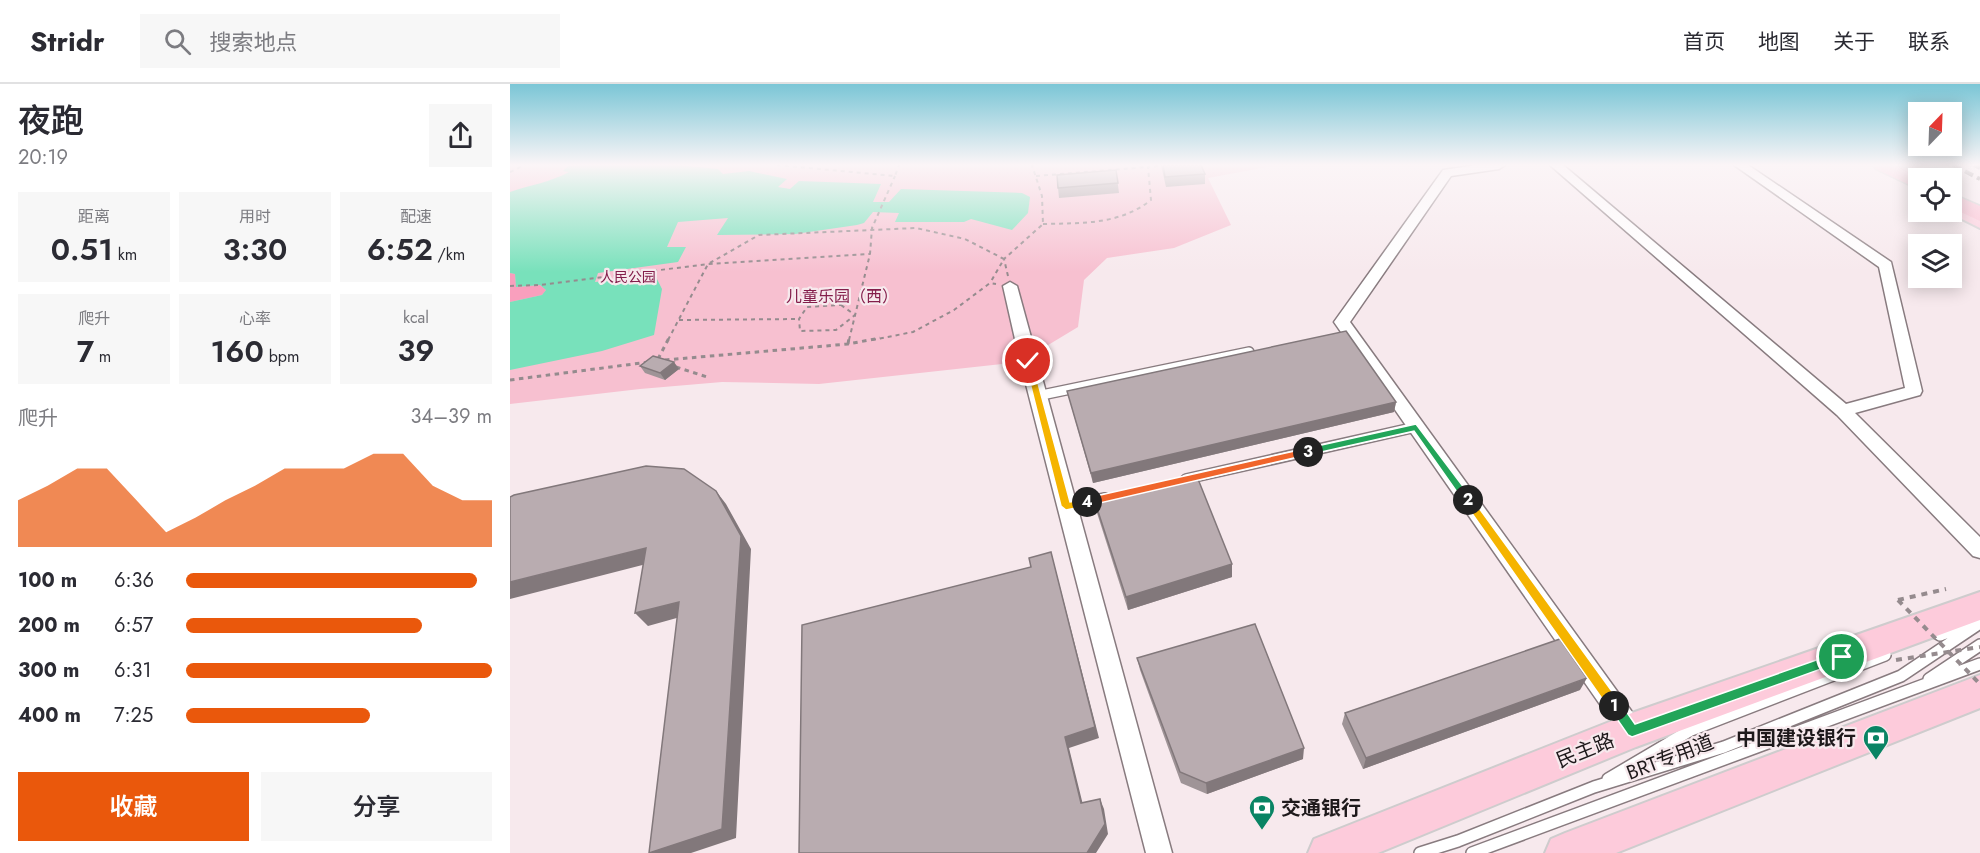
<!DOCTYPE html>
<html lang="zh">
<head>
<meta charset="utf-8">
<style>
  :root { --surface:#fff; --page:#f7f7f7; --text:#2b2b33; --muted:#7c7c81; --line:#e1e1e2; --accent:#ea580c }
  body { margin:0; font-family:Jost,"Noto Sans SC",sans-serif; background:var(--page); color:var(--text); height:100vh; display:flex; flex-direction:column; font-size:22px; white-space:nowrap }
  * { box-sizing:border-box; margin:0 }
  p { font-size:20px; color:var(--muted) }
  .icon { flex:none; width:33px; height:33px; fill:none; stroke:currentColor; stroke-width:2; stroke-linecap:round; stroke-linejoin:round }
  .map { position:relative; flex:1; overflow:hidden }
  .drawer { display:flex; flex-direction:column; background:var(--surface); width:510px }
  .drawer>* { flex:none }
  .needle { width:39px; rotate:23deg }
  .tools { position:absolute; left:1398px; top:18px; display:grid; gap:12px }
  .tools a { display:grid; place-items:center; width:54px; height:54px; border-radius:0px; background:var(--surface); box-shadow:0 3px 15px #0003; font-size:30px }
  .pin { position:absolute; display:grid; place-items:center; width:51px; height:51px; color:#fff; margin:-26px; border:3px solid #fff; border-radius:50%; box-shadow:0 2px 6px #0007 }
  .km { position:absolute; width:30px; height:30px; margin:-15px; border-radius:50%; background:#222; color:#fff; font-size:16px; line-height:30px; text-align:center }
  .round { display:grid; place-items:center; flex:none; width:63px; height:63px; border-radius:0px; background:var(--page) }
  .headline { display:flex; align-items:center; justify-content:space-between; height:102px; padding:0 18px }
  h1 { font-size:33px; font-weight:600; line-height:45px }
  .stats { display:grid; grid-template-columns:repeat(3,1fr); gap:9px; height:102px; padding:6px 18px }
  .stats div { display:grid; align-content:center; border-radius:0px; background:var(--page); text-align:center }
  .stats b { font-size:30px; font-weight:600 }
  .stats small { font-size:16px; font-weight:400 }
  .stats p { font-size:16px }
  .chart { height:168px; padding:12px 18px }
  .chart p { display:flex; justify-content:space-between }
  .chart svg { width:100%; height:108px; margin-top:6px; fill:var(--accent); opacity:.7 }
  .cta { display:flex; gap:12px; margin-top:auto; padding:12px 18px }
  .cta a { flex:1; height:69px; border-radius:0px; background:var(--accent); color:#fff; font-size:24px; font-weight:600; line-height:69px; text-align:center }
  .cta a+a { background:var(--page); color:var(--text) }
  ul { padding:0 18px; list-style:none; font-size:20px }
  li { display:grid; grid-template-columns:96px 72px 1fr; align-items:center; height:45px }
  li i { height:15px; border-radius:8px; background:var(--accent) }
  header { display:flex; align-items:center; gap:36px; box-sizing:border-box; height:84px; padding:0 30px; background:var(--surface); border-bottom:2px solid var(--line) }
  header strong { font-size:28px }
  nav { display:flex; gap:33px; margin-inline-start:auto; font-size:21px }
  .search { width:420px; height:54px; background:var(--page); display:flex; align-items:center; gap:15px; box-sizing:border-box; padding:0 21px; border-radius:0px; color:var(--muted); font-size:22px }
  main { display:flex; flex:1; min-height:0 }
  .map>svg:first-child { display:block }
  .green { fill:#f7c0d0 }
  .forest { fill:#f99fbd }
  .water { fill:#78e1bb }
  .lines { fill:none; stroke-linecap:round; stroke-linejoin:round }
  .service-far1-casing { stroke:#887b7f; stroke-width:12 }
  .service-casing { stroke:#887b7f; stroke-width:14 }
  .minor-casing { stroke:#887b7f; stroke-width:3 }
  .primary-casing { stroke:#cecccd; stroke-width:4 }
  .trunk-casing { stroke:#cecccd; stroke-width:3 }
  .path-far2 { stroke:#958b8e; stroke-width:2; stroke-dasharray:4 4; stroke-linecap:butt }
  .path-far1 { stroke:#958b8e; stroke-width:3; stroke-dasharray:4.5 4.5; stroke-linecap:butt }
  .path { stroke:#958b8e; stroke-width:4; stroke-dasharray:6 6; stroke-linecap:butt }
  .service-far1 { stroke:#fff; stroke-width:9 }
  .service { stroke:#fff; stroke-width:11 }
  .minor { fill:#fff; fill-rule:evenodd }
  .primary { fill:#fdcbdb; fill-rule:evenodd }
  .trunk { fill:#fcbacf; fill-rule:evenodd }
  .rail { stroke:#5d5558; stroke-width:4; stroke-dasharray:9 4.5; stroke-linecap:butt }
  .path-bridge { stroke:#958b8e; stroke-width:4; stroke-dasharray:6 6; stroke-linecap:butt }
  .wall { fill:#9f9497 }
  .shaded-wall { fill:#82787b }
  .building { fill:#b9acb0; stroke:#82787b; stroke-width:1.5 }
  .split-1 { fill:#22a559; stroke:#fff; stroke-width:1.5 }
  .split-2 { fill:#f5b400; stroke:#fff; stroke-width:1.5 }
  .split-3 { fill:#22a559; stroke:#fff; stroke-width:1.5 }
  .split-4 { fill:#f0652b; stroke:#fff; stroke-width:1.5 }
  .split-5 { fill:#f5b400; stroke:#fff; stroke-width:1.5 }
  .labels { text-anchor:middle; stroke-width:4.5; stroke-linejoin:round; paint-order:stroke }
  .far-park-label { font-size:14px; fill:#841e4b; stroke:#f7e9ed }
  .park-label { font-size:16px; fill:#841e4b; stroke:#f7e9ed }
  .near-poi-label { font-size:20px; font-weight:bold; fill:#1e191b; stroke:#f7e9ed; text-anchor:end }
  .near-street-label { font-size:20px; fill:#1e191b; stroke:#f7e9ed }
</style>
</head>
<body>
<header>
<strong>Stridr</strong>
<div class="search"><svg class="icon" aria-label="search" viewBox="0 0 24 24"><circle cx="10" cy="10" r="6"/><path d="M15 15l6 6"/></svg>搜索地点</div>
<nav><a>首页</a><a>地图</a><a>关于</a><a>联系</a></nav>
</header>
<main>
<section class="drawer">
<div class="headline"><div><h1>夜跑</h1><p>20:19</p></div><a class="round"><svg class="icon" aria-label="share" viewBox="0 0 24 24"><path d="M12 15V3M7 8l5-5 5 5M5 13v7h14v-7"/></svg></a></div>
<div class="stats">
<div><p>距离</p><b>0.51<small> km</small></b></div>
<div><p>用时</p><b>3:30</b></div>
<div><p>配速</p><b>6:52<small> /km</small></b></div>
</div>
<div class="stats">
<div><p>爬升</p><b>7<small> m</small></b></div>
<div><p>心率</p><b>160<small> bpm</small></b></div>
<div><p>kcal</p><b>39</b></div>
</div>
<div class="chart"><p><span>爬升</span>34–39 m</p>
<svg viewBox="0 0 160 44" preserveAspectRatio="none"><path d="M0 44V25L10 19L20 12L30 12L40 25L50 38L60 32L70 25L80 19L90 12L100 12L110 12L120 6L130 6L140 19L150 25L160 25V44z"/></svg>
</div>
<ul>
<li><b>100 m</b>6:36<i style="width:95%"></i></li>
<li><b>200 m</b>6:57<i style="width:77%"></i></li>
<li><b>300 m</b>6:31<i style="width:100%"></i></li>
<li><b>400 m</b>7:25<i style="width:60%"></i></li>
</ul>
<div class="cta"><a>收藏</a><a>分享</a></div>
</section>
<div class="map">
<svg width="1470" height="769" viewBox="0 0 1470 769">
  <rect width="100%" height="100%" fill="#f7e9ed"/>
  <path class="green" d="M0,81H767L698,94L721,141L664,164L597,174L574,196L568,243L510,278L309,300L212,298L130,305L0,320Z"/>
  <path class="forest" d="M0,189L5,190L6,203L30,201L36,206L32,211L0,218Z"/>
  <path class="water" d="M71,81H167L208,85L213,90L239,87L277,95L268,103L280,105L289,97L371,100L363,118H379L391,105L512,109L520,113L518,129L502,146L461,135L454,138H385L389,129L363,128L354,139L347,141L285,150L207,151L218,134L168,138L157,163H176L168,178L88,189L85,198L145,191L152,205L144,251L92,267L0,286V218L32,211L36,206L30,201L6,203L5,190L0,189V108C20,101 41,98 59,88L53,87L58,82Z"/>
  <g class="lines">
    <g class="service-far1-casing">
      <path id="service-far1" d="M527,312L739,268
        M676,395L906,343
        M556,422L595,414"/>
    </g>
    <g class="service-casing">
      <path id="service" d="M1430,551L1465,538
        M1419,595L1470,561
        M1098,695L1181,646L1375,571
        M910,769L948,757L1084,703L1214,663L1391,592L1470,539
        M962,769L1470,580"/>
    </g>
    <g class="minor-casing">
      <path id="minor" d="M967,81H995L989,85L941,92L840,238L1130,639L1134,647L1130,655L1122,658L1114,655L824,238L933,86Z
        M1040,81H1053L1336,320L1395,304L1369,183L1224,81H1238L1381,178L1412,307L1410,311L1345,329L1470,453V474L1463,472L1327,331Z
        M500,198L507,202L662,769H636L510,277L493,202Z"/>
    </g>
    <g class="primary-casing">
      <path id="primary" d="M1397,81H1420L1442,94C1427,96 1405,95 1397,81Z
        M1442,115L1470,129V144L1438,128H1442Z
        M1470,508V536L1126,663L868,769H798L804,755L1122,629Z
        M1470,591V624L1106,769H1035L1041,755L1055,749Z"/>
    </g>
    <g class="trunk-casing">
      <path id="trunk" d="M1363,81H1388L1415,94H1408V105L1366,85Z
        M1442,110L1470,122V137L1442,124Z"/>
    </g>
    <path class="path-far2" d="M267,81L385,92L389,81
      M0,88L15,81
      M526,92L637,83
      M533,140C572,139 609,141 641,116L638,83L660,81
      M498,192L494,175L533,140L532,112L522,81
      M0,202L30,201L198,180L360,170
      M331,221L345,231L326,246L290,247L289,235L297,223Z
      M169,236L289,235
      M158,256L198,180L249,151L406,144L455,155L494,175L480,199
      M339,256L360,170L362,144L385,92
      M362,256L403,248L444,226L480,199L486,200"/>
    <path class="path-far1" d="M338,260L339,254
      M148,275L159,254
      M155,276L338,260L370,254
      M166,283L197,293
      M0,296L139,278"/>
    <path class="path" d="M1388,516L1436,505"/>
    <use href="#service-far1" class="service-far1"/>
    <use href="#service" class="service"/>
    <use href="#minor" class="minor"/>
    <use href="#primary" class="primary"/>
    <use href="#trunk" class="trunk"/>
    <path class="rail" d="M1443,81L1470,95
      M1464,81L1470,84"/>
    <path class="path-bridge" d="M1388,516L1470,600
      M1386,576L1470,563"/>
  </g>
  <path class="wall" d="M651,81H691L695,90V100L656,103Z
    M606,86L609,109L549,114L548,104Z
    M130,282L169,285L155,296L135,289Z
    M557,307L886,318L884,328L583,399Z
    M584,415L722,493L618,526L587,429Z
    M627,574L793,675L697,710L671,699L630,586Z
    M1070,606L853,685L832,640L835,629Z"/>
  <path class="shaded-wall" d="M164,278L169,285L155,296L150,289Z
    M886,318L884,328L583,399L581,389Z
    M206,407L216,420L241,465L226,754L181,769H139Z
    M136,464L148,477L0,515V498Z
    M541,468L589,654L559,664L575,729L571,719L555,653Z
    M722,480V493L618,526L616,513Z
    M169,518L181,530L138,542L125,529Z
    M1077,594L1070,606L853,685L856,674Z
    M794,664L793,675L697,710L696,699Z
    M590,715L594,725L598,750L586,769H577Z"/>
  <path class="building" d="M653,81H691L695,90L655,93Z
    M606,86L608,99L548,104L547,91Z
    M836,247L886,318L581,389L557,307Z
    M143,272L164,278L150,289L130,282Z
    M136,382L174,385L206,407L231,452L212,745L139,769L169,518L125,529L136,464L0,498V413L4,411Z
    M686,390L722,480L616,513L584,415Z
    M541,468L585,643L555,653L571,719L590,715L595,740L577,769H289L292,541L521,483L519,474Z
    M745,540L794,664L696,699L670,688L627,574Z
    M1050,555L1077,594L856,674L835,629Z"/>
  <linearGradient id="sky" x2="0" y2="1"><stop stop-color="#7bc6d6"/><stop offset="0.43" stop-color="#fbf5f7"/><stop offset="1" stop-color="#fbf5f7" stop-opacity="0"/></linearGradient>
  <rect width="1470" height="188" fill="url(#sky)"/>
  <path class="split-1" d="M1332,567L1337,573L1336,576L1122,653L1118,651L1098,622L1104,616L1109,617L1125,640Z"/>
  <path class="split-2" d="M958,412L961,413L1109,617V626H1100L954,418V413Z"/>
  <path class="split-3" d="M906,340L961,413V418H954L904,347L798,371L793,368L798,364Z"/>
  <path class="split-4" d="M798,364L802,368L801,370L577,422L572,418L577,414Z"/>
  <path class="split-5" d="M514,275L522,277L560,418L581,415V421L556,426L551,422Z"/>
  <defs>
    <g id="bank-pin" transform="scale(1.35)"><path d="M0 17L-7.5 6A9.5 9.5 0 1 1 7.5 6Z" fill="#098464" stroke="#f7e9ed"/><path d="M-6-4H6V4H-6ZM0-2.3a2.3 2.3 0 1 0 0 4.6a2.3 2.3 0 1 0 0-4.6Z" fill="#fff"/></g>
  </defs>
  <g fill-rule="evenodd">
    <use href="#bank-pin" x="1366" y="654"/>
    <use href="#bank-pin" x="752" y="724"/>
  </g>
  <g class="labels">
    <g class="far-park-label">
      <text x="118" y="198">人民公园</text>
    </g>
    <g class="park-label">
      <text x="332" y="218">儿童乐园（西）</text>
    </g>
    <g class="near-poi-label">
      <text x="1346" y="661">中国建设银行</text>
      <text x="771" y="731" text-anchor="start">交通银行</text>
    </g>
    <g class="near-street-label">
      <text transform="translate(1075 666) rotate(-22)" y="7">民主路</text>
      <text transform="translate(1160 673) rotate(-21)" y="7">BRT专用道</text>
    </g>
  </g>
</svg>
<div class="tools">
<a><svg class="needle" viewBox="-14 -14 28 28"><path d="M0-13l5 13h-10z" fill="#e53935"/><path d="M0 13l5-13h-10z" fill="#7c7c81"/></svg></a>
<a><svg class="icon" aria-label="locate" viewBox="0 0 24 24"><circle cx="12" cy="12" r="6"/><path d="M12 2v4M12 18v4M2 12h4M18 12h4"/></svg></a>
<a><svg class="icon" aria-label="layers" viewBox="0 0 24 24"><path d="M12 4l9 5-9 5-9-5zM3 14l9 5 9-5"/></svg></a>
</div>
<div class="pin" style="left:1332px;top:573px;background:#1e9e55"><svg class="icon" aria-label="arrive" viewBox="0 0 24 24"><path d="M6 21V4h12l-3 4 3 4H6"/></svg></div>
<div class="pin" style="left:518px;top:277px;background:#d93025"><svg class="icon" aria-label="check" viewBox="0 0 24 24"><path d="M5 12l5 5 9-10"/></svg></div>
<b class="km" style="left:1104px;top:622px">1</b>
<b class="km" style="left:958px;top:416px">2</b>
<b class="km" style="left:798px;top:368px">3</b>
<b class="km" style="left:577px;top:418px">4</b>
</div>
</main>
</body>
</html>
